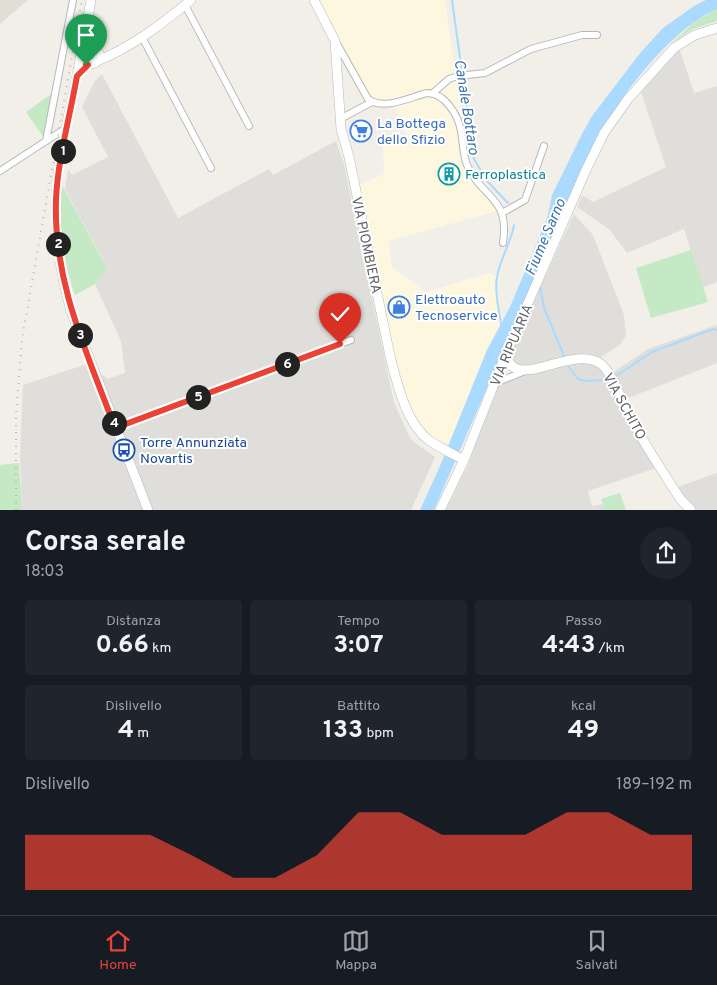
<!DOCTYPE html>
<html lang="it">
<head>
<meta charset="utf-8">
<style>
  :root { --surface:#171b24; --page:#20242c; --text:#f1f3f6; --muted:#9ea1a6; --line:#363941; --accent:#ea4335 }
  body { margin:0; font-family:Overpass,sans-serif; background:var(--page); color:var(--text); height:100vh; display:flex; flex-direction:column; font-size:19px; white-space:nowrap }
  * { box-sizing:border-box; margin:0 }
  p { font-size:16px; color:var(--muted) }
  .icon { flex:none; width:28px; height:28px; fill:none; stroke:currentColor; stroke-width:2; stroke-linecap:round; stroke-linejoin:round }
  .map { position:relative; height:510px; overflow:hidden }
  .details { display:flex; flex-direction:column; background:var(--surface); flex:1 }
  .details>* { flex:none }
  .pin { position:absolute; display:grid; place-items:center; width:42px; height:42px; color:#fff; margin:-51px -21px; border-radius:50% 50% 50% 0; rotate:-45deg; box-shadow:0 0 5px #0007 }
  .pin .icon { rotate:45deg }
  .km { position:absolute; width:25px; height:25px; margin:-12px; border-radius:50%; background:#222; color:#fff; font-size:14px; line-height:25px; text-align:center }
  .round { display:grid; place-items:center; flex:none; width:52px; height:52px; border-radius:26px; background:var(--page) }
  .summary { display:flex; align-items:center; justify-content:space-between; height:85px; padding:0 25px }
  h1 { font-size:28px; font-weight:700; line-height:38px }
  .figures { display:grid; grid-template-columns:repeat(3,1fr); gap:8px; height:85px; padding:5px 25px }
  .figures div { display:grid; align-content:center; border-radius:5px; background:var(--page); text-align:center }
  .figures b { font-size:25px; font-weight:700 }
  .figures small { font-size:14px; font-weight:400 }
  .figures p { font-size:14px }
  .chart { height:140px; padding:10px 25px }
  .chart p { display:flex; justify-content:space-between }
  .chart svg { width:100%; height:90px; margin-top:5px; fill:var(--accent); opacity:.7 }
  .menu { display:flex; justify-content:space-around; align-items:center; height:70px; border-top:1px solid var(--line); background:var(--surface); font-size:14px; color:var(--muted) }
  .menu a { display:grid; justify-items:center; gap:2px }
  .menu .active { color:var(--accent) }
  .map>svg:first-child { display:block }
  .commercial { fill:#fef7e0 }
  .industrial { fill:#e0deda }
  .education { fill:#e1ded6 }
  .green { fill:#c5e8c5 }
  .water { fill:#aadaff }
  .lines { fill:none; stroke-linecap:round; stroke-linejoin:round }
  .stream { stroke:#aadaff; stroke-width:2 }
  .street-casing { stroke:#b5b8bc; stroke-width:8 }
  .secondary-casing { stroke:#b6babf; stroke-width:10 }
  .street { stroke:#fff; stroke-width:6 }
  .secondary { stroke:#fff; stroke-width:9 }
  .rail { stroke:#b6b7b8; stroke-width:2; stroke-dasharray:1 6; stroke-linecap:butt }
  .route-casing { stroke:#fff; stroke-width:10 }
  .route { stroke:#ea4335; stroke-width:6 }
  .labels { text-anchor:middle; stroke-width:4; stroke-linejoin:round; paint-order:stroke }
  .shop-label { font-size:14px; fill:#366cbe; stroke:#fff; text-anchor:start }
  .culture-label { font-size:14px; fill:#0d838f; stroke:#fff; text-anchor:start }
  .street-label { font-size:14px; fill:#5f6368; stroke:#fff }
  .transit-label { font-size:14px; fill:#164399; stroke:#fff; text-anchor:start }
  .water-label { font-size:15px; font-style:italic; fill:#4174aa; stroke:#fff }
</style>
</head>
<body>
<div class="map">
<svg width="717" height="510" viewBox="0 0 717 510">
  <rect width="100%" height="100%" fill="#f1efe8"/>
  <path class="commercial" d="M319,0H445L467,154L472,168L504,207L493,212L389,241L392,267L426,292L489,273L496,276L495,286L500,325L487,350L449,445L432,437L420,425L407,401L397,372L359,185L384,174L383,145L407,137L395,105L376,101L368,93Z"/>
  <path class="industrial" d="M680,50L694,93L717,86V282L702,288L684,229L627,253L610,230L577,207L582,195L593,202L666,167L640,89L671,57Z
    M102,74L178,218L269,169L273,175L336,141L344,164L394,403L411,440L435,457L411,510H22L20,456L23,385L87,364L108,379L125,373L121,341L95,284L107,267L65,189L68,169L72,175L108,157L82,107L94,82Z
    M574,214L593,235L624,315L626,335L620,345L601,357L612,373L648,349L717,325V363L626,399L662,466L588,491L592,506L603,504L605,510H446L468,465L481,423L495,391L500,385L525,375V366H516L508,357Z
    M717,473V510H694L678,487Z"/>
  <path class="education" d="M0,0H28L0,24Z"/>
  <path class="green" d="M717,9V21L693,29L670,44L695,22Z
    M54,92L44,138L26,112Z
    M62,185L107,268L95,284L75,295C62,259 58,222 62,185Z
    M691,250L708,302L651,318L636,268Z
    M19,463L22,510H0V465Z
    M620,493L626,510H605L601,499Z"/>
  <path class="water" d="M706,0H717V9C665,33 616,102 590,151L434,510H420L440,466L487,350L510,307L540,236L548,215L552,195L582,134L592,116L641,52L663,28L694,6Z"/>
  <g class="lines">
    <path class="stream" d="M452,0L474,159L487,181L508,203
      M540,286L544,308L565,358
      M501,324C499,310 494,292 497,277C500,259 511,243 514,225
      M569,367L578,379L586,381L607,380
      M616,376L652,352L713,329L717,330"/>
    <g class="street-casing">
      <path id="street" d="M185,5L249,126
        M142,37L211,168
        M336,42L368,99C384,111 410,97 427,93C445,93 458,115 461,131C463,142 463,155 467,165C482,199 510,196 503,243
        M433,93L449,79L458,76L485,73L531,49L582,35H597
        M340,119L372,102
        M46,141L73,0
        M0,171L66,128
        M502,213L525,200L544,146
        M494,386L498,382L525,371
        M115,428L351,340"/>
    </g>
    <g class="secondary-casing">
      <path id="secondary" d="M314,0L335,41L341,129L349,157L390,356C397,383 406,424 430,441C440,448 453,454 464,460
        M85,35L99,54L98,59L95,63L86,65L80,60V51L85,46H93
        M84,39L91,0
        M80,60C72,106 58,152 56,199C55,237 61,275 71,311L148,510
        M97,61C132,47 162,24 191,0
        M505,356C508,360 510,366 515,368C534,378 576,347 601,364C613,373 624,407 632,421C647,448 664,474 681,500L691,510
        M440,510L464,460L505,356L585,172L604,133L628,99L674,48L695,35L717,28"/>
    </g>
    <use href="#street" class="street"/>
    <use href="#secondary" class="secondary"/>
    <path class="rail" d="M16,510V415L22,339L82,0"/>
  </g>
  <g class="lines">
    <g class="route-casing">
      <path id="route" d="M86,65H88L77,76C70,116 58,158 56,199C53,283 87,352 115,428L340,344"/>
    </g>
    <use href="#route" class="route"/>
  </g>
  <defs>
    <g id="supermarket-ring" transform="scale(1.125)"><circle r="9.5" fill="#fff" stroke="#3f7fe0" stroke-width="1.5"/><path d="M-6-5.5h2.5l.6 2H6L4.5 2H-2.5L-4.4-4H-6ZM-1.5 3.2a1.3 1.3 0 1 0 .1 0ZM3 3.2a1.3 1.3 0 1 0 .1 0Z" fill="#3f7fe0"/></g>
    <g id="building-ring" transform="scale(1.125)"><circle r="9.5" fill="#fff" stroke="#0f9aa8" stroke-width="1.5"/><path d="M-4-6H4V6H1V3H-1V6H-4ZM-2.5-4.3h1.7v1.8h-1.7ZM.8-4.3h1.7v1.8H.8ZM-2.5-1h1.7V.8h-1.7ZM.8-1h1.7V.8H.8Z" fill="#0f9aa8"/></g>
    <g id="shop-ring" transform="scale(1.125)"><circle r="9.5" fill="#fff" stroke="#3f7fe0" stroke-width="1.5"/><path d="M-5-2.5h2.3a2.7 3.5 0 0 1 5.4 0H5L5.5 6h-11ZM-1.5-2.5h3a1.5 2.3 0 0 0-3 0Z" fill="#3f7fe0"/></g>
    <g id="bus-ring" transform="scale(1.125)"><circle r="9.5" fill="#fff" stroke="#1a4fb4" stroke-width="1.5"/><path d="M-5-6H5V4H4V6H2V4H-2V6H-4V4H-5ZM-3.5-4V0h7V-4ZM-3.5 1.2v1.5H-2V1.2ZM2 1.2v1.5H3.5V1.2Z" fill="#1a4fb4"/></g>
  </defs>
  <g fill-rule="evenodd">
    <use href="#supermarket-ring" x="361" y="131"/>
    <use href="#building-ring" x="449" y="174"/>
    <use href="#shop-ring" x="399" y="307"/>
    <use href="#bus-ring" x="124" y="450"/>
  </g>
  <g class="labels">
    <g class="shop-label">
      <text x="377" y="128">La Bottega<tspan x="377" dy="16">dello Sfizio</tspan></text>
      <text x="415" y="304">Elettroauto<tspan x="415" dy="16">Tecnoservice</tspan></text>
    </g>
    <g class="culture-label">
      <text x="465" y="179">Ferroplastica</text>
    </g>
    <g class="street-label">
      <text transform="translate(367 245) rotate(78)" y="5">VIA PIOMBIERA</text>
      <text transform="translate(511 345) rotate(-67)" y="5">VIA RIPUARIA</text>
      <text transform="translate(625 406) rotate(61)" y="5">VIA SCHITO</text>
    </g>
    <g class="transit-label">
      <text x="140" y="447">Torre Annunziata<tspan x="140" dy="16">Novartis</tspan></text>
    </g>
    <g class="water-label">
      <text transform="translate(467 107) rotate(81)" y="5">Canale Bottaro</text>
      <text transform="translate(545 237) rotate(-67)" y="5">Fiume Sarno</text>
    </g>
  </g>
</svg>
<div class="pin" style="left:86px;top:65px;background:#1e9e55"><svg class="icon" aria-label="arrive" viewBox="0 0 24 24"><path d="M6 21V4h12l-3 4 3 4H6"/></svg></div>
<div class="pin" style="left:340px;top:344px;background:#d93025"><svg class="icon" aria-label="check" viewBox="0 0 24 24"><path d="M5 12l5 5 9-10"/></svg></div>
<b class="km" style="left:63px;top:151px">1</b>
<b class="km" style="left:58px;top:244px">2</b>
<b class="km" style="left:80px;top:335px">3</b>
<b class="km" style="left:114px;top:423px">4</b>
<b class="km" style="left:198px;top:397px">5</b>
<b class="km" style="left:287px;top:364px">6</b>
</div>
<section class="details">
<div class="summary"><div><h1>Corsa serale</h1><p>18:03</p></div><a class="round"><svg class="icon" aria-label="share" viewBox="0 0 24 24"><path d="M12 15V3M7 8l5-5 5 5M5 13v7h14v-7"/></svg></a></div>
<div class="figures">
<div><p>Distanza</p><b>0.66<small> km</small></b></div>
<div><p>Tempo</p><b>3:07</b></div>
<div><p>Passo</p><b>4:43<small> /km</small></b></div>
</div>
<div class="figures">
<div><p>Dislivello</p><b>4<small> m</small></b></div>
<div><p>Battito</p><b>133<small> bpm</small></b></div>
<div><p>kcal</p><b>49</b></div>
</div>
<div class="chart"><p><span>Dislivello</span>189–192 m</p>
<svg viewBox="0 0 160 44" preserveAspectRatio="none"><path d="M0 44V17L10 17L20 17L30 17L40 27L50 38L60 38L70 27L80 6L90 6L100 17L110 17L120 17L130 6L140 6L150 17L160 17V44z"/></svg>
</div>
</section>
<nav class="menu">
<a class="active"><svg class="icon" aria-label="home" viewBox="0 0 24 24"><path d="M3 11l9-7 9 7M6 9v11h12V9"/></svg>Home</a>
<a><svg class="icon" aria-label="map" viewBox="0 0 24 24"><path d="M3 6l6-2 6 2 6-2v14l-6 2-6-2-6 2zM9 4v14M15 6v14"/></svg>Mappa</a>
<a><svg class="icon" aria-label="saved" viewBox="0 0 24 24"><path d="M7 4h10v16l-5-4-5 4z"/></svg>Salvati</a>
</nav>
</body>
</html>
